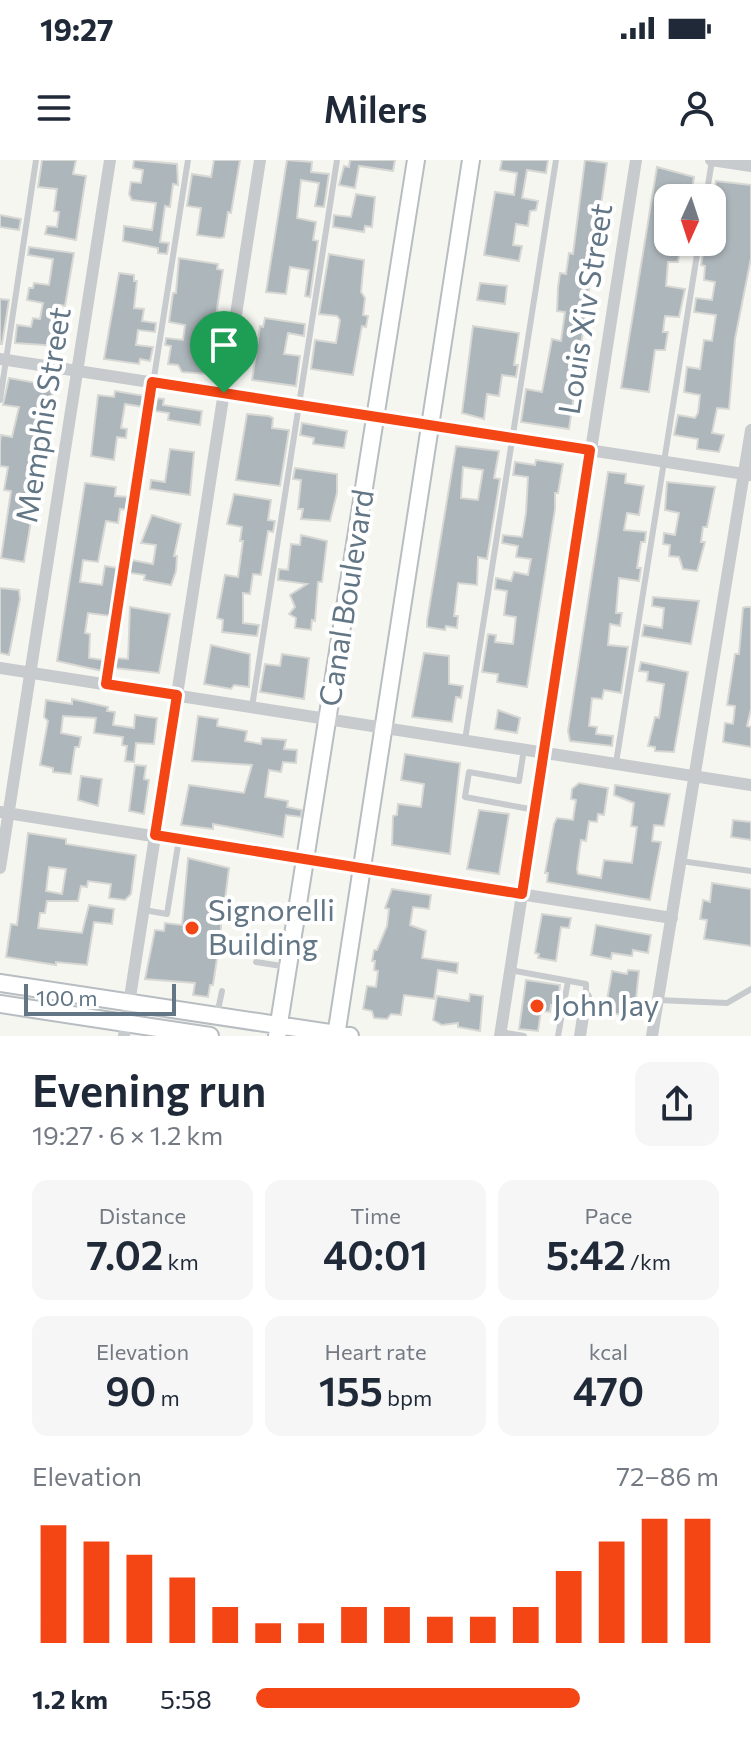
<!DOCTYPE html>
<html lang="en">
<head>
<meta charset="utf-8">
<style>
  :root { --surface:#fff; --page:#f6f6f7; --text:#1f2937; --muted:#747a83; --accent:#f44514 }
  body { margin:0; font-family:Commissioner,sans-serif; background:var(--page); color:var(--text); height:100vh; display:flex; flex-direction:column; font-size:30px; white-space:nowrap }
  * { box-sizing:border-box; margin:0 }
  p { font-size:26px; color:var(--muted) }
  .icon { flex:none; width:44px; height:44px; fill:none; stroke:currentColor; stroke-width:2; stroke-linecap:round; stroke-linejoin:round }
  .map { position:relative; height:876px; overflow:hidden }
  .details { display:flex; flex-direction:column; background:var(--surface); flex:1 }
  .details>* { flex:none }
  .needle { width:52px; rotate:183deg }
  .controls { position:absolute; left:654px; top:24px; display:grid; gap:16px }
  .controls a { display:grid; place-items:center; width:72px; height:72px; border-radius:16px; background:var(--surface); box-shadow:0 2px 6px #0004; font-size:40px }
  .scale { position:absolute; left:24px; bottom:20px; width:152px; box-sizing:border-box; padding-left:8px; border:4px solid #627686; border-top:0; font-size:22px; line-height:28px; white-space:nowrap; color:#627686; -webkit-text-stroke:6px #fff; paint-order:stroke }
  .pin { position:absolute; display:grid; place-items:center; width:68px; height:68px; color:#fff; margin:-82px -34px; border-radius:50% 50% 50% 0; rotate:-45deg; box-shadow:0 0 8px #0007 }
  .pin .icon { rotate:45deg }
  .round { display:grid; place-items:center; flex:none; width:84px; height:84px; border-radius:16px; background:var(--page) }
  .overview { display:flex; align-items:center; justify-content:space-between; height:136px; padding:0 32px }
  h1 { font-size:44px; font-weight:600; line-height:60px }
  .stats { display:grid; grid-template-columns:repeat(3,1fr); gap:12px; height:136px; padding:8px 32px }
  .stats div { display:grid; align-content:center; border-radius:16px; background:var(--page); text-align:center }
  .stats b { font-size:40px; font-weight:600 }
  .stats small { font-size:22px; font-weight:400 }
  .stats p { font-size:22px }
  .chart { height:224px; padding:16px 32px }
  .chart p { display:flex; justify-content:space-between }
  .chart svg { width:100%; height:144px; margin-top:8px; stroke:var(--accent); stroke-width:6 }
  ul { padding:0 32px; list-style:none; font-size:26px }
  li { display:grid; grid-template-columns:128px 96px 1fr; align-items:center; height:60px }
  li i { height:20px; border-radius:10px; background:var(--accent) }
  .status { display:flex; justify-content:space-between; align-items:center; height:56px; padding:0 40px; background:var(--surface); direction:ltr }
  .status svg { height:22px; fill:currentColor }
  header { display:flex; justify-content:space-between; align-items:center; height:104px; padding:0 32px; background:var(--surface); font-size:36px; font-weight:600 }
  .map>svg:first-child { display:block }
  .building { fill:#adb6bb; stroke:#d7d7d4; stroke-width:2; fill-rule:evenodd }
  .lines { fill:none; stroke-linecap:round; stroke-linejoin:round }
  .secondary-casing { stroke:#b7bdc1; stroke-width:20 }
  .lane { stroke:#c8cbce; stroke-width:6 }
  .street { stroke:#c8cbce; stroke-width:12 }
  .secondary { stroke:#fff; stroke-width:16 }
  .route-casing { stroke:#fff; stroke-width:16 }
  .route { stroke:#f44514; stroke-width:10 }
  .poi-dot { fill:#f44514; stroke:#fff; stroke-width:3 }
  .labels { text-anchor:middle; stroke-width:8; stroke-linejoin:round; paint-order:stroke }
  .street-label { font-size:30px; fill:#627686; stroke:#fff }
  .poi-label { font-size:30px; fill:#627686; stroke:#fff; text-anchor:start }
</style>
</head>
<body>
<div class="status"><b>19:27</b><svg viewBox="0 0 49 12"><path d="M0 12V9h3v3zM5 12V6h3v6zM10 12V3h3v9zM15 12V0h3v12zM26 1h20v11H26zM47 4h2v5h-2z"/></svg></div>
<header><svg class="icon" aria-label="menu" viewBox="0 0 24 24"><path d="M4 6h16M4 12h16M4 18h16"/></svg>Milers<svg class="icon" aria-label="person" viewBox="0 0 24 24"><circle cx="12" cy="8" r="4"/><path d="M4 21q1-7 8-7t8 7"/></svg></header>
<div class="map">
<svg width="751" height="876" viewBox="0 0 751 876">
  <rect width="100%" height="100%" fill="#f6f6f1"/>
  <path class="building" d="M42,0H76L73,14L86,16L76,80L45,74L47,66L57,67L59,52L54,51L57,29L38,27Z
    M134,0L177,4L178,25L173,24L170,47L165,46L160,82L169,83L167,94L158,93V88L123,81L124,66L152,70L156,43L132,40L129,34L131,22L141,23L143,10L133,8Z
    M214,0H240L231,53L228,52L224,77L220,78L197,75L201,48L187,46L192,14L211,17Z
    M287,0L312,2L311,12L329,14L324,47L315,46L319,23L301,20L297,58L316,62L313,80L318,81L310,137L305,136L309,110L290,107L286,134L266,132Z
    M350,0H395L393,11L359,6L355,28L339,25L344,6L349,7Z
    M502,0H548L546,13L527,10L522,38L538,41L536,50L530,51L528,66L516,64L513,85L522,86L519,101L484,95L495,32L514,35L517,13L500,10Z
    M585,0L607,3L569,269L521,262L526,229L542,232L552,179L561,181L565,152L557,151L558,127L560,113L566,114L569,93L573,94Z
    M657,7L694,17L691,38H668V82H681L678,102H668L666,126L685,129L679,157L665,156L663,172H668L665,190H655L649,232L621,228Z
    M716,21L751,25V98L735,179L729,249L717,248L712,273L724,275L719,292L697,289L698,279L674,275L678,255L695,258L698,253L700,235L684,232L687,207L700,209L704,180L712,181L716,155L694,152L696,138L712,140L715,122L704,120L705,106L701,105L705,82H712L719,33L714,32Z
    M356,34L375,37L372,67L365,66L364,72L333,67L334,55L351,57Z
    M0,55L21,59L19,70L0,67Z
    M29,87L74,93L65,146L60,145L58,161L63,162L59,186L15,183L17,165L31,167L33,158L40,159L43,143L27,140L29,128H33L34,123L49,125L53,99L28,95Z
    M329,94L364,100L361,132L365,138L363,155L368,156L366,167L362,166L353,215L311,209L315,180L336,183L340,160L337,156L319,154Z
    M179,98L218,104L217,109L223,110L207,214L182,212L178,205L168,204L171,186L165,185L166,178L183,180L185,165L169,162L173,133H176Z
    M119,113L134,115V121H137L134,148L144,149L142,161L156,163L155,172L138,170L136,185L153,187L150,201L140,199L139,204L104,199Z
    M480,123L507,126L505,144L477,140Z
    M0,139L9,140L2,184H0Z
    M265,158L305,164L304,176L288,173L284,194L300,196L296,226L252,220L260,166L263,167Z
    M473,166L519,173L514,205H518L516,217L502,215L499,236L487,234L484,259L462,253Z
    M9,218L54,226L24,402L1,398L11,331L4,330L8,307L0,306V282L1,275L12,277L19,247L3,245Z
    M115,231L145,236L143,247L125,244L121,268L127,269L126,278L117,277L114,300L91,296L98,235L114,237Z
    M157,238L164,239L163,245L202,251L200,265L168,260L169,253L155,251Z
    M247,254L269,256L273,258L272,268L289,270L280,326L236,320Z
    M302,263L347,271L344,288L313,284L314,278L300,275Z
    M456,286L499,291L494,318L500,319L487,399L478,397L477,425L458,423L454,456H458L457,468L446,466L445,470L427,467V461ZM463,307L483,310L478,340L461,338Z
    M170,289L194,292L190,335L150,329L151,320L165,322Z
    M536,300L563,304L558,333H555V349L527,527L497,522L498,514L482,512L488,474L496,475L495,482L513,484L516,457L504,455L507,431L495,429L496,418L511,421L514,412L528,415L531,399L516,397L518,386L502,383L503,375L522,377L526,353L528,317L513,315L515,302L535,305Z
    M295,308L337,314V333L330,361L301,359L303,349H298L301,320L293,319Z
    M608,312L626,314L625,323L644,326L639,355L627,353L624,370L646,372L645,382H641L637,408H641L639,421L619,418L616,453H622L620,466L610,464L608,485L628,487L621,533L604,530L602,539L592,538L589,566L597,567L596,574L613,576L612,586L570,581L568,571Z
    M667,322L715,327L707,367H703L701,382H705L697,411L683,409L679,397L669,396L670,385L663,384L664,373L675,375L679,353L665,350Z
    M85,323L116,327L115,336L129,337L127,350L120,349L118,363L106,361L98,402L83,400L80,422L102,425L105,406L118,408L111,456L88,453L85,473L90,474L89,498L104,500L102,511L57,501Z
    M234,334L271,340L268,360L275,361L273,372L268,371L261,415L253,414L250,434L243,433V463L259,465L257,476L222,472L223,460L217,458L225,415L238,417L243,381H240L242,367L227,364Z
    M152,355L181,364L174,396H177L176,411L171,425L144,420L145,415L130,413L131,400L153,404L156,385L141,383Z
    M301,375L327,381L322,422H318L315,461L312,460L311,470L295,468L296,458L289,454L295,447L290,435L307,424L278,420L279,409L288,410L291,384L300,385Z
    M0,428L19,430L20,439L9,495L0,493Z
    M653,437L699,441L691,484L642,476L644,465L662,468L664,448L652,446Z
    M130,447L170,454L159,513L115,508L116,498L128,499Z
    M746,447H751V549L747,566L751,567V587L723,582L725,563L733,564L735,546L727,545L735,494H739L743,448Z
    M211,485L250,494L249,527L234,525L231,529L204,524Z
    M424,493L449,496V524L463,526L461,538L456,537L452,562L412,557Z
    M282,494L309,498L304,539L260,532L265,504L280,506Z
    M641,502L688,512L674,592L655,591V587L648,586L655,557L659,558L664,524L647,521L648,512L639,511Z
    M72,539L108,547L107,551L115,552L113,565L134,568L135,555L157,558L154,584L136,583L134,602L125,601L127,586L122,585L123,577L94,573L96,558L63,556L61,573L81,577L79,587H75L71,614L53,612V608L40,605L48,561L44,557L46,540L72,544Z
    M498,550L520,558L517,573L495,569Z
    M198,556L218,559L217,566L247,571L245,581L261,584L262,578L286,580L284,589L297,590L296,603L283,602L281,612L269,610L265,637L288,641L287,647L302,650L301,657L286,655L283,677L213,664V669L181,665L189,625L244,633L252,605L192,601Z
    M405,594L460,603L450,694L392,685L393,656L397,655L398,644L421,647L424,624L401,620Z
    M135,605L146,606L144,619L149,620L144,654L129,651Z
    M81,616L102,619L98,646L78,640Z
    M579,623L608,628L604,655L598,654L597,662L589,661L586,681L581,680L577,709L578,714L601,718L604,700L632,703L637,667L631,666L634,643L614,635L615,625L670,634L664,666L654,665L652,681L661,682L650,740L547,722L548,713H545L554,664L557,658L573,660L576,640L571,639L572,629Z
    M479,650L509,654L499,714L467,709Z
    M733,660L751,662V680L731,677Z
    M28,673L66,679V684L136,695L131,734L125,740L109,738L111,724L88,721L87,727L81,726L78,741H47L45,753H40L38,768L82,773L89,745L114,749L112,764L94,762L87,805L56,802V805L6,797L11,764L17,765ZM49,707L66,709L62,734L46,731Z
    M188,698L229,708L224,747L214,761L221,762V772L213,825H210L208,837L193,835L195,823L145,819L155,770L164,771L165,763L182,765Z
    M712,723L751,729V786L704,779L707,760L700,759L703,740L710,742Z
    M392,729L431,735L429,749L413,747L410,765L426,771L422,798L458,803L457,813L438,810L434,839L404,835L401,855L391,854L387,859L374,858L372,851L363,849L367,826L376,827L378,811L374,810L375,801H372L374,790H377L387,766L389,749L385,748Z
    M542,754L571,758L569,768L561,767L556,801L538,798L539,794L535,793Z
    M596,765L651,775L648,793L633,790L632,796L612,793L611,799L591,795Z
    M628,810L639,811L634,857L605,852L612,811L627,814Z
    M526,820L560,825L557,846L551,845L550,852L541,851L538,871L519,869Z
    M470,834L483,836L480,871L458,867V863L442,865L433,860L437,836L469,841Z"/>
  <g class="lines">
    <g class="secondary-casing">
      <path id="secondary" d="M0,823L350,876
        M0,844L210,876
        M277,876L416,0
        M336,876L471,0"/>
    </g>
    <path class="lane" d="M706,38L712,0
      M0,240L36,0
      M106,524L188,0
      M252,547L337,0
      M465,580L556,0
      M524,589L519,621L469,612L465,637L535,650
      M616,603L699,82
      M681,701L751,711
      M144,750L167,754L179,679
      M259,783L288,788
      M256,802L288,807
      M510,810L586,824V837
      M657,840L727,843L751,829
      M217,855L222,831
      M501,872L524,876
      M558,876L568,821"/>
    <path class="street" d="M711,0L751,6
      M0,199L751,315
      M0,508L751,625
      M0,652L672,758
      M0,708L110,0
      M124,876L260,0
      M500,876L636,0
      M580,876L586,837
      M652,876L751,270"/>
    <use href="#secondary" class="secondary"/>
  </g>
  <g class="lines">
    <g class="route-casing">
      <path id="route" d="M152,222L590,290L522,734L155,675L177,535L106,524Z"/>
    </g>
    <use href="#route" class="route"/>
  </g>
  <g class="poi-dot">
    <circle cx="192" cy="768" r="8"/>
    <circle cx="537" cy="846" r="8"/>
  </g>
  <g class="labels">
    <g class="street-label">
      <text transform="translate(586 149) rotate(-81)" y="10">Louis Xiv Street</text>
      <text transform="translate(44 255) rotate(-81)" y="10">Memphis Street</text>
      <text transform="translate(347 438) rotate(-81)" y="10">Canal Boulevard</text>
    </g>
    <g class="poi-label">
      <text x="208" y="761">Signorelli<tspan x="208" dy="34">Building</tspan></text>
      <text x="553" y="856">John Jay</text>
    </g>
  </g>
</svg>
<div class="controls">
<a><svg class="needle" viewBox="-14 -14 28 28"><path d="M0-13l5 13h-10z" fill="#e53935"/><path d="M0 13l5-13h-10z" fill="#747a83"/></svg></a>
</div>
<div class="scale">100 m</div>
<div class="pin" style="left:224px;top:233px;background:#1e9e55"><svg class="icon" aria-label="arrive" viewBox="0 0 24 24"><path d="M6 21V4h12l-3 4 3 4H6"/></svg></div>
</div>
<section class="details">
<div class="overview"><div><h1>Evening run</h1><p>19:27 · 6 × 1.2 km</p></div><a class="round"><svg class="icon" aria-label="share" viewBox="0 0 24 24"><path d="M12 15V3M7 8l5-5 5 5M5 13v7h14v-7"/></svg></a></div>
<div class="stats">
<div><p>Distance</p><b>7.02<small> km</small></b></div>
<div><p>Time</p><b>40:01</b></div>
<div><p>Pace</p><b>5:42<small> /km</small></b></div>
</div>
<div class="stats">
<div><p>Elevation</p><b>90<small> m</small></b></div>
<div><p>Heart rate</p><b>155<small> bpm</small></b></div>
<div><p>kcal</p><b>470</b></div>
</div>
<div class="chart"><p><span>Elevation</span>72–86 m</p>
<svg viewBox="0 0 160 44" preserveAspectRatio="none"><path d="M5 44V8M15 44V13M25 44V17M35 44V24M45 44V33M55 44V38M65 44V38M75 44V33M85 44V33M95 44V36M105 44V36M115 44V33M125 44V22M135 44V13M145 44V6M155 44V6"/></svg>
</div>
<ul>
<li><b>1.2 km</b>5:58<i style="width:70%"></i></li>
</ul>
</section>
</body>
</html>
